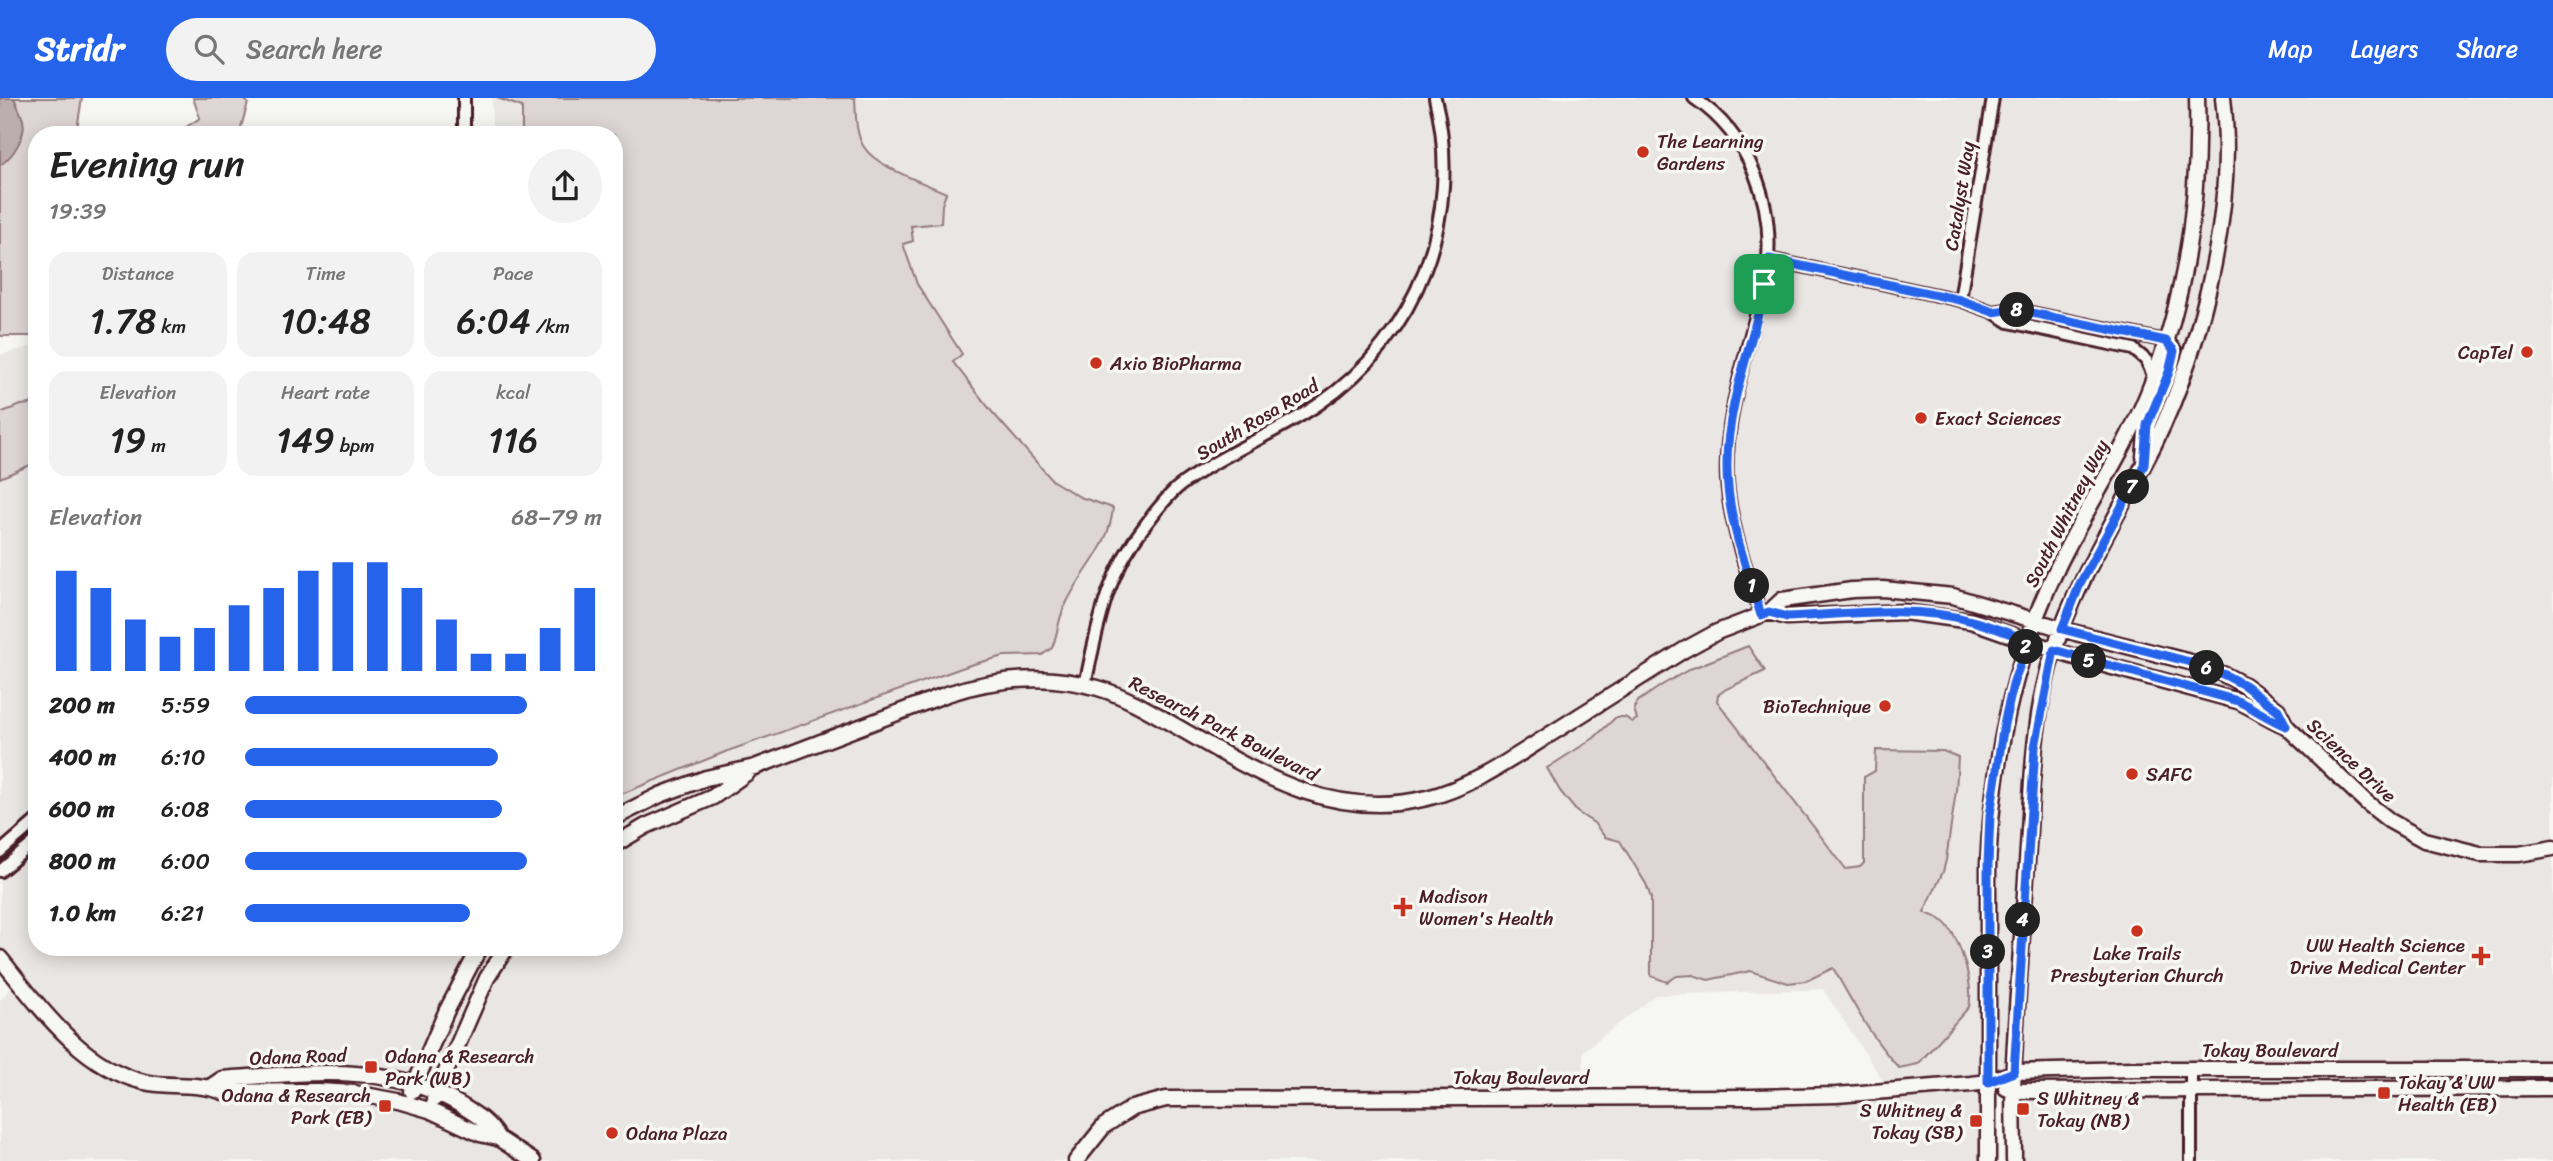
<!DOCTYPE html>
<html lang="en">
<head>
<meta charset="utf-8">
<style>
  :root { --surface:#fff; --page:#f2f2f2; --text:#222; --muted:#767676; --accent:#2563eb }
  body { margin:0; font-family:Sriracha,sans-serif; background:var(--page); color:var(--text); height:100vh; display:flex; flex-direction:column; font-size:26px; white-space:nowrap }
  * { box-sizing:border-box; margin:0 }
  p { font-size:23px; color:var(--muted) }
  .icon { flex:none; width:38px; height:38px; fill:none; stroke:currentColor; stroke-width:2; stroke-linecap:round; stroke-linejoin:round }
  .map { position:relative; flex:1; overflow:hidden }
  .panel { position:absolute; left:28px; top:28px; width:595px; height:830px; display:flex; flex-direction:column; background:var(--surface); border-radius:28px; box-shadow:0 4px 18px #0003 }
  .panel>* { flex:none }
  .pin { position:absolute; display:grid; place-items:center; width:60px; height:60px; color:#fff; margin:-30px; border-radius:14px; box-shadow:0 4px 10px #0006 }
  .km { position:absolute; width:35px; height:35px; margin:-18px; border-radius:50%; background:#222; color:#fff; font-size:19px; line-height:35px; text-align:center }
  .round { display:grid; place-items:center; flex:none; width:74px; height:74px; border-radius:37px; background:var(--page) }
  .head { display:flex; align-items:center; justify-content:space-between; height:119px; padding:0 21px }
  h1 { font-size:38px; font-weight:600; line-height:52px }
  .metrics { display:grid; grid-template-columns:repeat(3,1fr); gap:10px; height:119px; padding:7px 21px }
  .metrics div { display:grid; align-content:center; border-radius:18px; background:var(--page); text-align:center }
  .metrics b { font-size:35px; font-weight:600 }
  .metrics small { font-size:19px; font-weight:400 }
  .metrics p { font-size:19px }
  .chart { height:196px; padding:14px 21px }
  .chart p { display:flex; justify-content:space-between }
  .chart svg { width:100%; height:126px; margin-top:7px; stroke:var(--accent); stroke-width:6 }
  ul { padding:0 21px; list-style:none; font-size:23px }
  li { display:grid; grid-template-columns:112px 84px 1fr; align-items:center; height:52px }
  li i { height:18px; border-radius:9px; background:var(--accent) }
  header { display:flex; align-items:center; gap:42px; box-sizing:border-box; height:98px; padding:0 35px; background:var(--accent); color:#fff }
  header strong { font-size:33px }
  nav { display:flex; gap:38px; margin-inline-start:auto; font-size:24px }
  .search { width:490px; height:63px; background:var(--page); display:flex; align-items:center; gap:18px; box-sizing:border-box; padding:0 24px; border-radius:38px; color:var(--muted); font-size:26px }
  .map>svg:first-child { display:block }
  .built { fill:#e9e6e3; fill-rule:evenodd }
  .green { fill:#ddd6d5; stroke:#947a80; stroke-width:2 }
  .water { fill:#bbadae; stroke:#8e747a; stroke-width:2 }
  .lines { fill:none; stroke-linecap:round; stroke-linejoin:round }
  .street-casing { stroke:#4a1f2b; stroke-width:16 }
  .secondary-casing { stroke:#4a1f2b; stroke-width:19 }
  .street { stroke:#f6f6f2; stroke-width:10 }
  .secondary { stroke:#f6f6f2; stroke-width:14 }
  .route-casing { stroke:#fff; stroke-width:14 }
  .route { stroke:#2563eb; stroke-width:9 }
  .poi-dot { fill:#c8321e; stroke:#f6f6f2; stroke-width:2.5 }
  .labels { text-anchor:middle; stroke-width:7; stroke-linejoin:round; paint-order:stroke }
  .poi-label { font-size:19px; fill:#4a1f2b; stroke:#f6f6f2; text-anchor:start }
  .street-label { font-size:19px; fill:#4a1f2b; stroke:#f6f6f2 }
</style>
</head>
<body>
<header>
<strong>Stridr</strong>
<div class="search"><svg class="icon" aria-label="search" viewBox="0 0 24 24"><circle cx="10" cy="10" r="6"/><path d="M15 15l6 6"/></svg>Search here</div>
<nav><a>Map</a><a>Layers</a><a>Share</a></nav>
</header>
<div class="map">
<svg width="2553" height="1063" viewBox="0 0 2553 1063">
  <rect width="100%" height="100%" fill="#f6f6f2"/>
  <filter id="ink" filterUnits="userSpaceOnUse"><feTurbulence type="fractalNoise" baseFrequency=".0143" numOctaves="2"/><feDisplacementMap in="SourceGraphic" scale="14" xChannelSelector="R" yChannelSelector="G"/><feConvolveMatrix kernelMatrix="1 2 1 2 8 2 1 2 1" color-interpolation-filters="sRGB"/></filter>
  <g filter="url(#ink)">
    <path class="built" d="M492,0H2553V971L2014,974L1988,988V1063H0V902L18,881L0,860V257L37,247V849H614V37H492ZM1823,891L1889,992L1583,999V953L1656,897ZM358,975L437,995L497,1039L354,995L211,989Z
      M2553,990V1063H2014V993Z"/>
    <path class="green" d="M0,0H82L76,37H37V238H0Z
      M193,0H243L248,5L241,29L242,37H174L200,20Z
      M497,0H855C856,16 855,35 864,49C876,69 925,85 946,95L942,107L941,125L911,128L913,143L903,146L917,186L962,256L953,264L993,315L1053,383L1080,399L1113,410C1109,452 1081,472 1065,508C1058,521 1058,536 1052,550L1042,557L1004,558L970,567L725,654L614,699V37H522V9Z
      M37,305V364L0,380V315L21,307Z
      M1748,548L1765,573L1726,591L1718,597L1717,603L1846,771L1860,769L1864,765V679L1875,673L1876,652L1943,653L1958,659L1956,693L1946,762L1943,774L1924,814C1929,817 1935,818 1940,821C1960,835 1974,886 1969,909L1918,966L1899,970C1870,939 1854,906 1833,870L1806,883L1788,885L1750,873L1708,882L1693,877L1677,878L1667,884L1651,878V800L1646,786L1620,743L1605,739L1594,725L1577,714L1560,693L1547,670L1594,640L1616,619H1625L1632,624L1637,621L1634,611L1637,604L1662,587L1690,571Z"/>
    <path class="water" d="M0,0H14C17,7 21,15 23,22C27,37 13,59 0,67Z"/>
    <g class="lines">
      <g class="street-casing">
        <path id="street" d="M464,0V37
          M1694,0C1750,38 1775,105 1767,171C1754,237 1723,314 1727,382C1730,428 1747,473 1761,517
          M1769,161L1960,202L1993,214L2009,224L2133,251L2146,262L2154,279
          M1960,202L1993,0
          M1993,214L2013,211L2166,243
          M1085,587C1099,523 1105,478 1146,426C1155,414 1166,400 1177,390C1220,356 1274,337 1319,306C1418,239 1464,117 1435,0
          M0,754L37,722
          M0,773L37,742
          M2191,971V1063"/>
      </g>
      <g class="secondary-casing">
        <path id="secondary" d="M2144,359L2147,327L2169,274L2174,253L2166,243
          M1769,514L1787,519L1904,514L1971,523L2068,557L2238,603C2255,611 2269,621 2286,628
          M614,720L660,697L706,680L755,669L947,596C997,580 1047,575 1098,590C1125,598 1150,613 1174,627C1254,673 1330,724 1427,700C1472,689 1511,661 1549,637C1594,609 1639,580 1684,552L1717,534L1769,514L1782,502L1852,492L1883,491L1953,498L2076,535L2194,565L2225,577L2244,587L2278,612L2286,628L2366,704L2390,723L2424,742L2480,756H2519L2553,750
          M614,747L646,728L713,699L748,674
          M0,860C38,907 81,969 144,984C169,990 200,984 223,994L318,993L354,995L398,1003L429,1012L480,1036L498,1040L533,1063
          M210,989L222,981L234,980C311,975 392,964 462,1008C478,1018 487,1023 498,1040
          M2006,990L2014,993L2553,990
          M412,993L446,914L480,849
          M434,1001L487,880L507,849
          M1076,1063L1104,1028L1132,1010L1166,1001L1751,999L1837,997L1971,986L1988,984L2014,974L2133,971H2553
          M1988,1063V766C1993,661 2013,559 2060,464C2088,407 2124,354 2148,295C2186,201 2200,101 2197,0
          M2014,1063C2014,1030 2012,997 2014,964C2017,897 2023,831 2027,765C2032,695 2032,619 2054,552C2076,486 2111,429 2143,368C2198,266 2237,116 2223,0"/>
      </g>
      <use href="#street" class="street"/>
      <use href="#secondary" class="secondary"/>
    </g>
  </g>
  <g class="lines" filter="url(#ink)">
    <g class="route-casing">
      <path id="route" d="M1769,161L1960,202L1993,214L2013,211L2166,243L2174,253L2169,274L2147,327L2144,367L2080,486L2062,531L2194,565L2225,577L2244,587L2278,612L2286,628C2269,621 2255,611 2238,603L2054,552L2035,649L2014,974L1988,984V766L1990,717L2004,626L2014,583L2029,542C2010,536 1991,528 1972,523C1913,507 1847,516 1787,519L1769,514L1761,517C1746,467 1726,418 1727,366C1727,295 1761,230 1769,161Z"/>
    </g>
    <use href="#route" class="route"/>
  </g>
  <g class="poi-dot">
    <circle cx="1643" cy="54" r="7"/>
    <circle cx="2527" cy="254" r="7"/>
    <circle cx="1096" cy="265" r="7"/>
    <circle cx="1921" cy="320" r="7"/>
    <circle cx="1885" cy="608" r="7"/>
    <circle cx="2132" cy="676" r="7"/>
    <path d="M1399.5 798.5h7v7h7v7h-7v7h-7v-7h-7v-7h7z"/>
    <circle cx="2137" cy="833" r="7"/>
    <path d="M2477.5 847.5h7v7h7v7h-7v7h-7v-7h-7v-7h7z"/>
    <rect x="364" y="962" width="14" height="14" rx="3.5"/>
    <rect x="2377" y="988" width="14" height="14" rx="3.5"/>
    <rect x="378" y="1001" width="14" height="14" rx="3.5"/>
    <rect x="2016" y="1004" width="14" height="14" rx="3.5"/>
    <rect x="1969" y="1016" width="14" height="14" rx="3.5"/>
    <circle cx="612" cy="1035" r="7"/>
  </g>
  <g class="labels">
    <g class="poi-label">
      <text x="1657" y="50">The Learning<tspan x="1657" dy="22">Gardens</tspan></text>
      <text x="2513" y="261" text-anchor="end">CapTel</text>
      <text x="1110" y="272">Axio BioPharma</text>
      <text x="1935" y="327">Exact Sciences</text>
      <text x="1871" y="615" text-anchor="end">BioTechnique</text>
      <text x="2146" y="683">SAFC</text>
      <text x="1419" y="805">Madison<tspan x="1419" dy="22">Women's Health</tspan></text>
      <text x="2465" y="854" text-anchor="end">UW Health Science<tspan x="2465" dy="22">Drive Medical Center</tspan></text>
      <text x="2137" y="862" text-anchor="middle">Lake Trails<tspan x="2137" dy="22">Presbyterian Church</tspan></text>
      <text x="385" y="965">Odana &amp; Research<tspan x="385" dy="22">Park (WB)</tspan></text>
      <text x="2398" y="991">Tokay &amp; UW<tspan x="2398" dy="22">Health (EB)</tspan></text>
      <text x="371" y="1004" text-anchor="end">Odana &amp; Research<tspan x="371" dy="22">Park (EB)</tspan></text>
      <text x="2037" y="1007">S Whitney &amp;<tspan x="2037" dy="22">Tokay (NB)</tspan></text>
      <text x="1962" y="1019" text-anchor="end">S Whitney &amp;<tspan x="1962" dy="22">Tokay (SB)</tspan></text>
      <text x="626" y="1042">Odana Plaza</text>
    </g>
    <g class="street-label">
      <text transform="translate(1959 98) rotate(-81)" y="7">Catalyst Way</text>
      <text transform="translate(1257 321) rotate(-31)" y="7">South Rosa Road</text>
      <text transform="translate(2066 415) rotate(-63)" y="7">South Whitney Way</text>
      <text transform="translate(1224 630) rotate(27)" y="7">Research Park Boulevard</text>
      <text transform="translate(2352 662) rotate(43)" y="7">Science Drive</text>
      <text x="2270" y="959">Tokay Boulevard</text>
      <text transform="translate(298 958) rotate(-2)" y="7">Odana Road</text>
      <text x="1521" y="986">Tokay Boulevard</text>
    </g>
  </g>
</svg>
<div class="pin" style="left:1764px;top:186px;background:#1e9e55"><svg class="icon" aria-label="arrive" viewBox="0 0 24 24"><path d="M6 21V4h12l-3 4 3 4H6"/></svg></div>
<b class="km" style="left:1752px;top:488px">1</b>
<b class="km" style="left:2026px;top:549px">2</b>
<b class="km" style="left:1988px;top:854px">3</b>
<b class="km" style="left:2023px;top:822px">4</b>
<b class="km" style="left:2089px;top:563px">5</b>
<b class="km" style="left:2207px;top:570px">6</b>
<b class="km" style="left:2132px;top:389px">7</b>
<b class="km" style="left:2017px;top:212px">8</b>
<section class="panel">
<div class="head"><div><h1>Evening run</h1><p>19:39</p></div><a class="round"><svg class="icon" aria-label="share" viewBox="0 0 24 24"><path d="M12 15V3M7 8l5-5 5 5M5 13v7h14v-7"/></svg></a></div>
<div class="metrics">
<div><p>Distance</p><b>1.78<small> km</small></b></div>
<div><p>Time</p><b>10:48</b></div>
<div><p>Pace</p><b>6:04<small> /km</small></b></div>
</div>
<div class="metrics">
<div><p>Elevation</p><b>19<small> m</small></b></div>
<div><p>Heart rate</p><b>149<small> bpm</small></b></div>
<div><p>kcal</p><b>116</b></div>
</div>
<div class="chart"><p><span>Elevation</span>68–79 m</p>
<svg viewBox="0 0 160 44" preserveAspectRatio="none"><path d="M5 44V9M15 44V15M25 44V26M35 44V32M45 44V29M55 44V21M65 44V15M75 44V9M85 44V6M95 44V6M105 44V15M115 44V26M125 44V38M135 44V38M145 44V29M155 44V15"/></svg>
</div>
<ul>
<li><b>200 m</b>5:59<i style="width:79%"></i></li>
<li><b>400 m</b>6:10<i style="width:71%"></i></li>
<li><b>600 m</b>6:08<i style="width:72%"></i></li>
<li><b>800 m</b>6:00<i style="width:79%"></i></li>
<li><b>1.0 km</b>6:21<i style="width:63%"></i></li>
</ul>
</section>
</div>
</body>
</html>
